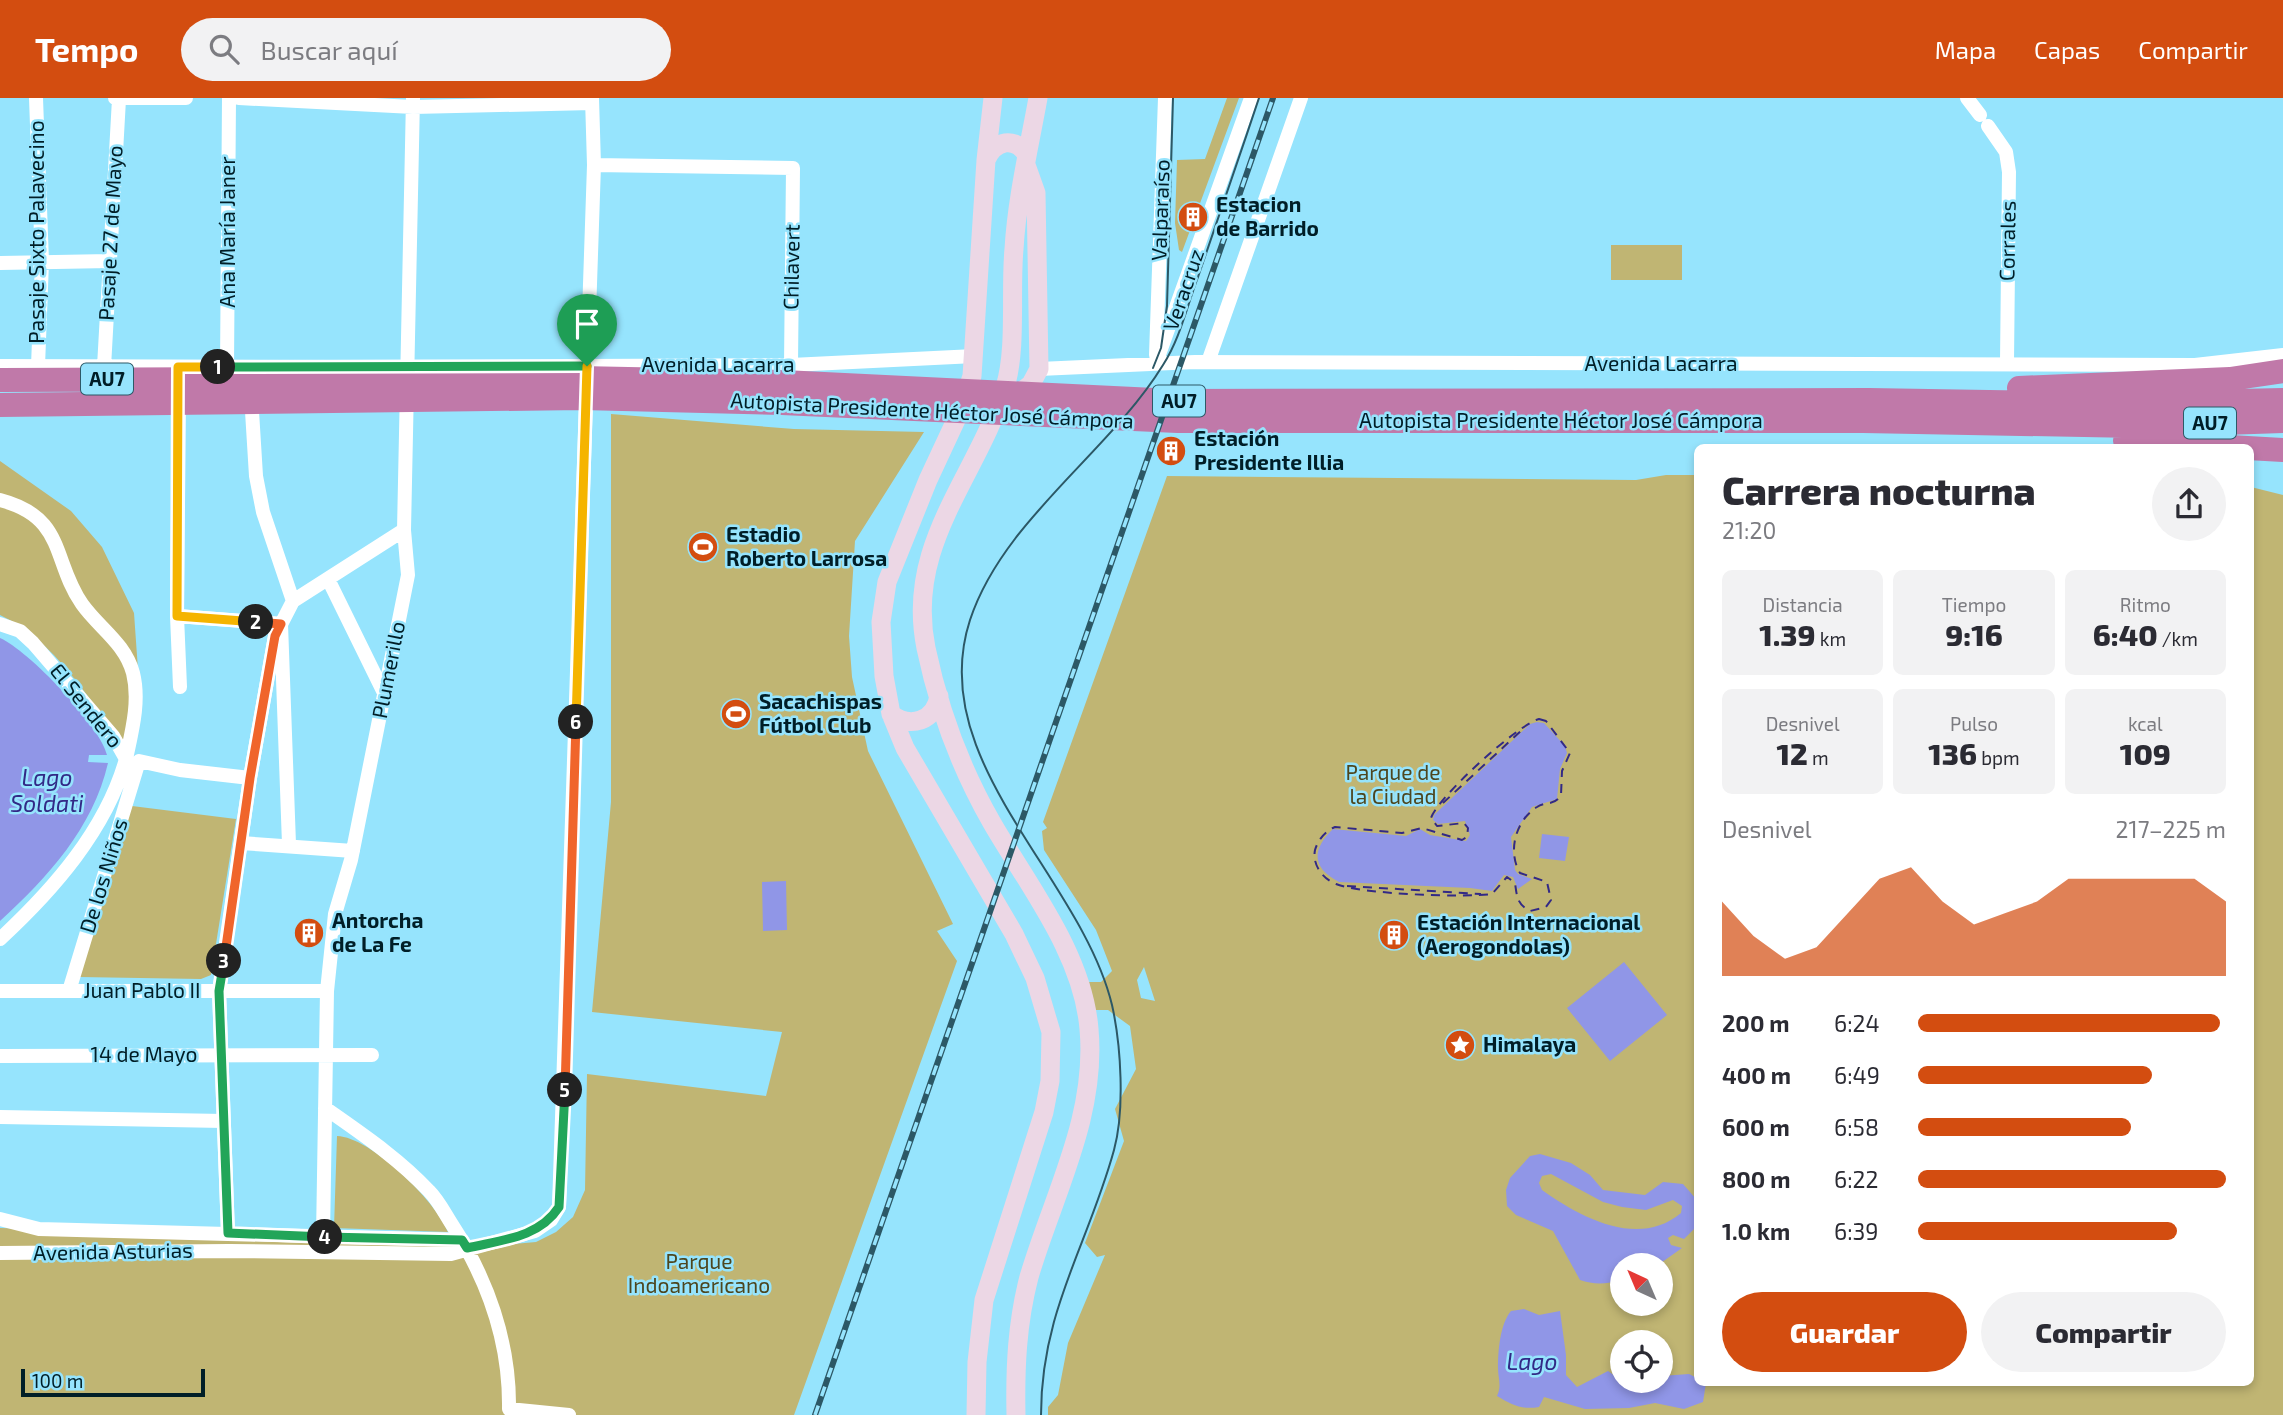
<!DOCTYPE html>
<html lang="es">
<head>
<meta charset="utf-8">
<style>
  :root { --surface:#fff; --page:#f2f2f3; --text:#2b2b33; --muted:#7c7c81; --accent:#d34d10 }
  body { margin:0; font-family:"Exo 2",sans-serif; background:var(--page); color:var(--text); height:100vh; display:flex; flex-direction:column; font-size:26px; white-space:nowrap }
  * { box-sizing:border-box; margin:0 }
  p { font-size:23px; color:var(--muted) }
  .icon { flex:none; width:38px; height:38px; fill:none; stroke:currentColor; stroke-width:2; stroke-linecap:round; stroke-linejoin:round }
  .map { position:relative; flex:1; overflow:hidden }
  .sheet { position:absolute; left:1694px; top:346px; width:560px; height:942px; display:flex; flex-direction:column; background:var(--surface); border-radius:10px; box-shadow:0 4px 10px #0003 }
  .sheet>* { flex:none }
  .needle { width:46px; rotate:316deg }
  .buttons { position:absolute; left:1610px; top:1155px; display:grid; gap:14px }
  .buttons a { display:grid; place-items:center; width:63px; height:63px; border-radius:50%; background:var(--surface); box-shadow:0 4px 10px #0003; font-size:35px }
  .scale { position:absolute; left:21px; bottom:18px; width:184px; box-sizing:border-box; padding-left:7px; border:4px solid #001e27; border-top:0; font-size:19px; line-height:24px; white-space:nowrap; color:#001e27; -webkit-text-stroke:5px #96e4fd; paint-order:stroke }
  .pin { position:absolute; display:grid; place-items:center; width:60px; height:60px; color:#fff; margin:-72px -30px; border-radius:50% 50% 50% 0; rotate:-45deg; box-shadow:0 0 7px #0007 }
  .pin .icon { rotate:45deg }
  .km { position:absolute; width:35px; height:35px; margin:-18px; border-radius:50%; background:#222; color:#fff; font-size:19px; line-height:35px; text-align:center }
  .round { display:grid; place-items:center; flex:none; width:74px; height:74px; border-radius:37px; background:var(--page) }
  .overview { display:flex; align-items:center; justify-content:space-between; height:119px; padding:0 28px }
  h1 { font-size:38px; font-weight:800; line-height:52px }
  .stats { display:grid; grid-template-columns:repeat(3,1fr); gap:10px; height:119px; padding:7px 28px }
  .stats div { display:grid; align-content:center; border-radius:10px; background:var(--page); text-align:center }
  .stats b { font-size:30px; font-weight:800 }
  .stats small { font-size:19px; font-weight:400 }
  .stats p { font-size:19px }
  .chart { height:196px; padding:14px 28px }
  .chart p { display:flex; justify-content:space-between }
  .chart svg { width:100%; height:126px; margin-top:7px; fill:var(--accent); opacity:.7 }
  .primary-button { display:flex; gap:14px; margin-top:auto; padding:14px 28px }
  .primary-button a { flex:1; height:80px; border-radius:42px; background:var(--accent); color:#fff; font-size:28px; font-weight:800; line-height:80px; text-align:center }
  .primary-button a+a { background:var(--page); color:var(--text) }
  ul { padding:0 28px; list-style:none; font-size:23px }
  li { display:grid; grid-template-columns:112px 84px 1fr; align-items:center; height:52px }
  li i { height:18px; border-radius:9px; background:var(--accent) }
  header { display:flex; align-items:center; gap:42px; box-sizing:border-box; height:98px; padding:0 35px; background:var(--accent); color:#fff }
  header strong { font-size:33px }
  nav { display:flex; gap:38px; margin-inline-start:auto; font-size:24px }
  .search { width:490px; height:63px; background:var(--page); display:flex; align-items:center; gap:18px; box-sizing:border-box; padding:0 24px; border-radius:38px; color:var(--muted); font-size:26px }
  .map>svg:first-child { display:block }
  .green { fill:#c0b573; fill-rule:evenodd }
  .water { fill:#9096e7; fill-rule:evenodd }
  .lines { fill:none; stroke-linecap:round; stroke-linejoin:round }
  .ferry { stroke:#322986; stroke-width:2; stroke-dasharray:9 7; stroke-linecap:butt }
  .street { stroke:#fff; stroke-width:14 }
  .secondary { stroke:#ecd7e5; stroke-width:19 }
  .highway { stroke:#c079a9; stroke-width:24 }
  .tram { stroke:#2c5866; stroke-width:2 }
  .rail-casing { stroke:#2c5866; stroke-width:6 }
  .rail { stroke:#96e4fd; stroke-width:3.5; stroke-dasharray:10; stroke-linecap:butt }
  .split-1-casing { stroke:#fff; stroke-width:14 }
  .split-2-casing { stroke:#fff; stroke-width:14 }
  .split-3-casing { stroke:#fff; stroke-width:14 }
  .split-4-casing { stroke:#fff; stroke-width:14 }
  .split-5-casing { stroke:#fff; stroke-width:14 }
  .split-6-casing { stroke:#fff; stroke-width:14 }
  .split-7-casing { stroke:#fff; stroke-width:14 }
  .split-1 { stroke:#22a559; stroke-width:9 }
  .split-2 { stroke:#f5b400; stroke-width:9 }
  .split-3 { stroke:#f0652b; stroke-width:9 }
  .split-4 { stroke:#22a559; stroke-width:9 }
  .split-5 { stroke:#22a559; stroke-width:9 }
  .split-6 { stroke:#f0652b; stroke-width:9 }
  .split-7 { stroke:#f5b400; stroke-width:9 }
  .labels { text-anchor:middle; stroke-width:5; stroke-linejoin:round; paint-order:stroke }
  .shield { fill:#96e4fd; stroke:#2d5967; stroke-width:2 }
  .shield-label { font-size:19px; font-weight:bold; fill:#001e27 }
  .poi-label { font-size:21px; font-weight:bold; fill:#001e27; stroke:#96e4fd; text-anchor:start }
  .street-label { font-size:21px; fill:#001e27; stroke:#96e4fd }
  .park-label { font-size:21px; fill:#4d461e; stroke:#96e4fd }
  .water-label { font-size:23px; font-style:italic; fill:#322986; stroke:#96e4fd }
</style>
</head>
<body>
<header>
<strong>Tempo</strong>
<div class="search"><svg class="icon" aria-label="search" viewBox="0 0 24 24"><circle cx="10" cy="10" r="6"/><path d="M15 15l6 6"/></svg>Buscar aquí</div>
<nav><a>Mapa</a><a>Capas</a><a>Compartir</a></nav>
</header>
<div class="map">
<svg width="2283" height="1317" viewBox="0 0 2283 1317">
  <rect width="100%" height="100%" fill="#96e4fd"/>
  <path class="green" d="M1227,0H1239L1182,154L1179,152L1175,125L1177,62L1205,61Z
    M1611,147H1682V182H1611Z
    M611,316L794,331L924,334L855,443L849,538L852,579L868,653L953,826L937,833L957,863L794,1317H0V1130L462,1142L468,1150L536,1144L556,1134L573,1119L585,1092L587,976L766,998L782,934L592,914L611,704Z
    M0,363L71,413L102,449L134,515L140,600L125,646C86,600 56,543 0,517Z
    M1666,377H1697L1698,1284H2250L2251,389L2283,397V1317H1048V1309L1058,1297L1068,1245L1105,1157L1097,1159L1085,1145L1124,1043L1115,1011L1136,971L1130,928L1108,912H1093L1089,884H1101L1112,873L1096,832L1044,752L1042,733L1047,730L1043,724L1167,378L1636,382ZM1144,869L1155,903L1141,900L1137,882ZM1622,1167H1661V1206H1622ZM1622,1244H1661V1283H1622Z
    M132,708L236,721L211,877L201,881L79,879Z
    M337,1038C371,1039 436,1103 448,1134L334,1130Z"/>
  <path class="water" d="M0,540C28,552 101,628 107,657H89L88,664L108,665C93,730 48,779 0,823Z
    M1537,624L1544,625L1565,648L1567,655L1560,671L1557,701L1532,709L1511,739L1515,772L1518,776L1532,781L1518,791L1513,779L1504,777L1492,793L1470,790L1339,784C1311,770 1312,751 1333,731L1406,738L1420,731L1430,737L1466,743L1470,737L1465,723L1438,726L1433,722L1434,717L1530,626Z
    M1542,736L1569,739L1565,763L1539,760Z
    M786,783L787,832L763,833L762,784Z
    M1624,864L1667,917L1610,963L1567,910Z
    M1540,1056L1571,1065L1590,1077L1603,1092L1645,1097L1663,1084L1683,1086L1697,1102L1696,1129L1684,1141L1673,1137L1668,1140L1671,1147L1682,1150L1658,1167H1622V1182C1607,1186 1594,1187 1580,1182L1553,1133L1516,1117L1507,1108L1506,1092L1510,1080L1530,1058ZM1551,1076L1603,1104L1622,1109L1646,1112L1673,1102L1682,1108L1681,1115C1638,1151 1580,1119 1542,1092L1539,1085L1542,1078Z
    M1524,1211L1539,1217L1560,1213L1566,1257V1277L1577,1289L1608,1273L1625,1285L1661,1283V1278L1689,1276L1697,1280L1698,1284L1706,1285L1703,1304L1684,1311L1655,1305L1629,1310L1585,1311L1544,1299L1539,1309C1522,1312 1512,1307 1497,1298C1502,1287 1498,1281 1498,1270C1498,1253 1500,1226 1511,1213Z"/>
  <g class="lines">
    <path class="ferry" d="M1539,621L1546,623L1570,655L1562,673L1561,697C1555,708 1546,703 1537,709C1516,722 1507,753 1520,775L1547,784L1551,802L1546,809L1530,813C1517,806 1517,799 1515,785L1507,779L1492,796C1464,800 1360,796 1336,786C1323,781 1312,767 1315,752C1318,742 1325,733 1335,729L1402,735L1422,730L1462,742L1467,739L1468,730L1464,725L1437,728L1431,720C1438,699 1517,627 1539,621Z
      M1443,705L1524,630
      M1347,788L1481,796"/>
    <path class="street" d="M36,0L42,164L38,268
      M115,0H186
      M239,0L413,9L592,5
      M1967,0L1980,17
      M1988,28L2006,54L2009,74L2007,264
      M594,67L793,70L791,267
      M0,165L110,163
      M1156,257L1165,0
      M1208,264L1301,0
      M1156,265L1251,0
      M0,268L335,269
      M579,268L791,267L975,258
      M104,269L119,1
      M227,269L229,0
      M1039,271L1195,264L2195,267L2283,257
      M179,298L177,518L180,589
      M0,402C66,419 52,463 82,506C99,530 125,545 133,575C140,603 132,633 126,661
      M328,481L385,597
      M293,503L404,432
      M177,518L281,526L289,746
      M0,526L20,533L33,545L113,638L126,661C106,732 53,792 0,841
      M241,745L353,753
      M0,893H327
      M69,893L139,663L180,672L250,680
      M0,958L372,957
      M325,1010C362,1036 398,1060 429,1093C438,1102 444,1114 451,1125C487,1180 510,1244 509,1311L569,1317
      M0,1019L224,1023
      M0,1121L39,1131L462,1142
      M228,1135L219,893L250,680L275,538L293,503L263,414L256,378L251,297
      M323,1139L327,893L335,816L351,762L408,477L404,432L413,0
      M0,1155L229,1153L451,1156L535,1133L551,1122L559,1109L594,67L592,0"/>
    <path class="secondary" d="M986,62C995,42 1015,38 1027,57
      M1013,300L1031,286L1039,271L1036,95L1026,67
      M891,616C910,631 935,623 939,598
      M976,1317L977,1264L984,1202L1044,1014L1050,983L1051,934L1035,880L1014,836L905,650L891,616L884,578L881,524L887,484L928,382L962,309L972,278L986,62L993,0
      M1016,1317C1015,1270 1017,1225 1029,1179C1053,1097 1097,1019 1089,931C1083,856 1029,789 992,725C961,671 939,612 926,550C905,446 976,381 1005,289C1017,251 1010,192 1014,151C1017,100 1029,50 1038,0"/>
    <path class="highway" d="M0,282L579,280L783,284L1175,303L1869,302L2100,306L2283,302
      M2019,290L2230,281L2283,273
      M0,307L582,300L782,305L1178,323H1863L2136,328L2283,323
      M2125,343L2283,352"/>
    <path class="tram" d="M1153,270L1161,250L1167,208L1173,0
      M1041,1317C1041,1213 1088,1147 1114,1052C1125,1012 1121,947 1112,907C1081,778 924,663 970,522C1003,422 1109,355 1163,267C1180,241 1187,208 1198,179C1218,120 1239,60 1259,0"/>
    <g class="rail-casing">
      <path id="rail" d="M815,1317L1273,0"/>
    </g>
    <use href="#rail" class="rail"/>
  </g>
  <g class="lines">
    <g class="split-1-casing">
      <path id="split-1" d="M218,269L587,268"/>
    </g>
    <g class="split-2-casing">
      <path id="split-2" d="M218,269H178L177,518L256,524"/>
    </g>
    <g class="split-3-casing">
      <path id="split-3" d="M224,863L250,680L275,538L281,526L256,524"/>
    </g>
    <g class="split-4-casing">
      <path id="split-4" d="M224,863L219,893L228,1135L325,1139"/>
    </g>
    <g class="split-5-casing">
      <path id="split-5" d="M325,1139L462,1142L467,1150C501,1142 539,1140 559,1109L565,992"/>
    </g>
    <g class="split-6-casing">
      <path id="split-6" d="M565,992L576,624"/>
    </g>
    <g class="split-7-casing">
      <path id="split-7" d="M576,624L587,268"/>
    </g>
    <use href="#split-1" class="split-1"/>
    <use href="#split-2" class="split-2"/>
    <use href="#split-3" class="split-3"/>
    <use href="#split-4" class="split-4"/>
    <use href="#split-5" class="split-5"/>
    <use href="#split-6" class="split-6"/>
    <use href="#split-7" class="split-7"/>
  </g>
  <defs>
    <g id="building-disc" transform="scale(1.575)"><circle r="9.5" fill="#d34d10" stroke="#96e4fd"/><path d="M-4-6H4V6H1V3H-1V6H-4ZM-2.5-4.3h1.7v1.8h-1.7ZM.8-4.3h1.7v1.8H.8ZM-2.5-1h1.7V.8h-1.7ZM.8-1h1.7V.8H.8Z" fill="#fff"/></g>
    <g id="stadium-disc" transform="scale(1.575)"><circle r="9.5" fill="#d34d10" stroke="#96e4fd"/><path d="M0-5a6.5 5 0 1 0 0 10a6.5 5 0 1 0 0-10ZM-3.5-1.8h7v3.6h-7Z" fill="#fff"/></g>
    <g id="sight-disc" transform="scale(1.575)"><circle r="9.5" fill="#d34d10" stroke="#96e4fd"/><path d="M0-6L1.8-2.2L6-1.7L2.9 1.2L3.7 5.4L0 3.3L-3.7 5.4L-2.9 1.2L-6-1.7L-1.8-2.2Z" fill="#fff"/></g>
  </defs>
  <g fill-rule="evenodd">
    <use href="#building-disc" x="1193" y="119"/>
    <use href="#building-disc" x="1171" y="353"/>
    <use href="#stadium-disc" x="703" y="449"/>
    <use href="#stadium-disc" x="736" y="616"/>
    <use href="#building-disc" x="309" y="835"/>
    <use href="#building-disc" x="1394" y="837"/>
    <use href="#sight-disc" x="1460" y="947"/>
  </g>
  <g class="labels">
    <g class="shield">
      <rect x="81" y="265.5" width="52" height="31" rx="5"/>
      <rect x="1153" y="287.5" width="52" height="31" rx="5"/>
      <rect x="2184" y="309.5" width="52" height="31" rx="5"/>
    </g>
    <g class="shield-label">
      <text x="107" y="288">AU7</text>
      <text x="1179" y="310">AU7</text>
      <text x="2210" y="332">AU7</text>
    </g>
    <g class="poi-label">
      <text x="1216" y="114">Estacion<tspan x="1216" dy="24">de Barrido</tspan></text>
      <text x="1194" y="348">Estación<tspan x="1194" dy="24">Presidente Illia</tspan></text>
      <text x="726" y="444">Estadio<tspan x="726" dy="24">Roberto Larrosa</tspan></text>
      <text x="759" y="611">Sacachispas<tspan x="759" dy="24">Fútbol Club</tspan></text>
      <text x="332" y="830">Antorcha<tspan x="332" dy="24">de La Fe</tspan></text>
      <text x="1417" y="832">Estación Internacional<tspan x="1417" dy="24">(Aerogondolas)</tspan></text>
      <text x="1483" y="954">Himalaya</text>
    </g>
    <g class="street-label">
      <text transform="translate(1161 112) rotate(-88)" y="7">Valparaíso</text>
      <text transform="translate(37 134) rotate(-90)" y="7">Pasaje Sixto Palavecino</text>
      <text transform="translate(228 134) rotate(-90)" y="7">Ana María Janer</text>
      <text transform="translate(111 135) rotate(-87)" y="7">Pasaje 27 de Mayo</text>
      <text transform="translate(2008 143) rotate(-89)" y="7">Corrales</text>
      <text transform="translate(792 169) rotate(-89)" y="7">Chilavert</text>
      <text transform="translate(1184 192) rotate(-71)" y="7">Veracruz</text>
      <text x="1661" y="273">Avenida Lacarra</text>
      <text x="718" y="274">Avenida Lacarra</text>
      <text transform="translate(932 313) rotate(3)" y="7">Autopista Presidente Héctor José Cámpora</text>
      <text x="1561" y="330">Autopista Presidente Héctor José Cámpora</text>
      <text transform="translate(389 572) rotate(-79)" y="7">Plumerillo</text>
      <text transform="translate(86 608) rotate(51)" y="7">El Sendero</text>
      <text transform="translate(104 778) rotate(-73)" y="7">De los Niños</text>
      <text x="142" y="900">Juan Pablo II</text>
      <text x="144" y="964">14 de Mayo</text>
      <text transform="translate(113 1154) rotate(-1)" y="7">Avenida Asturias</text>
    </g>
    <g class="park-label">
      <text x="1393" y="682">Parque de<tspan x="1393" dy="24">la Ciudad</tspan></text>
      <text x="699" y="1171">Parque<tspan x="699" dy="24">Indoamericano</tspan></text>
    </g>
    <g class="water-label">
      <text x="47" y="688">Lago<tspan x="47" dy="26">Soldati</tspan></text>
      <text x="1532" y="1272">Lago</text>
    </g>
  </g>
</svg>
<div class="buttons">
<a><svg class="needle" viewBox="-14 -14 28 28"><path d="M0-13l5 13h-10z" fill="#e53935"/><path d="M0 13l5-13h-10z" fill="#7c7c81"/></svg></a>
<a><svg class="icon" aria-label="locate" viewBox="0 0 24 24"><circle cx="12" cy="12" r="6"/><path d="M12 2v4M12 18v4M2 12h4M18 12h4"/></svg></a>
</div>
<div class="scale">100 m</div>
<div class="pin" style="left:587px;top:268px;background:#1e9e55"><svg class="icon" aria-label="arrive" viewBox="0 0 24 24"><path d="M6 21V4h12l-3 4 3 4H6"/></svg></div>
<b class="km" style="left:218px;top:269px">1</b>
<b class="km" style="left:256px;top:524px">2</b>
<b class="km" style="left:224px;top:863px">3</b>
<b class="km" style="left:325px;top:1139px">4</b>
<b class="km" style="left:565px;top:992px">5</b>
<b class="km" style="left:576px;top:624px">6</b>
<section class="sheet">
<div class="overview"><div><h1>Carrera nocturna</h1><p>21:20</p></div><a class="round"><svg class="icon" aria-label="share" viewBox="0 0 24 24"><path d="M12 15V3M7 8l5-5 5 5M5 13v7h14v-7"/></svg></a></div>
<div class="stats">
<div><p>Distancia</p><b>1.39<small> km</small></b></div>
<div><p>Tiempo</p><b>9:16</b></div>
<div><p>Ritmo</p><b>6:40<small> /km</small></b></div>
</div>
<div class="stats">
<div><p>Desnivel</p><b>12<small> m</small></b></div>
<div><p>Pulso</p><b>136<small> bpm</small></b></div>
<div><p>kcal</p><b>109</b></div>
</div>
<div class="chart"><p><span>Desnivel</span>217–225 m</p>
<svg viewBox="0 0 160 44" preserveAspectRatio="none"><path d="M0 44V18L10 30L20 38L30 34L40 22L50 10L60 6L70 18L80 26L90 22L100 18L110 10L120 10L130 10L140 10L150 10L160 18V44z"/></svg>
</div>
<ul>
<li><b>200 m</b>6:24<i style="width:98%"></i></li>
<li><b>400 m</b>6:49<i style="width:76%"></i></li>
<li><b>600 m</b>6:58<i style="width:69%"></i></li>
<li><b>800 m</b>6:22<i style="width:100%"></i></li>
<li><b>1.0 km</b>6:39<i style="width:84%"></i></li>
</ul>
<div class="primary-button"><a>Guardar</a><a>Compartir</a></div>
</section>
</div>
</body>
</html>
